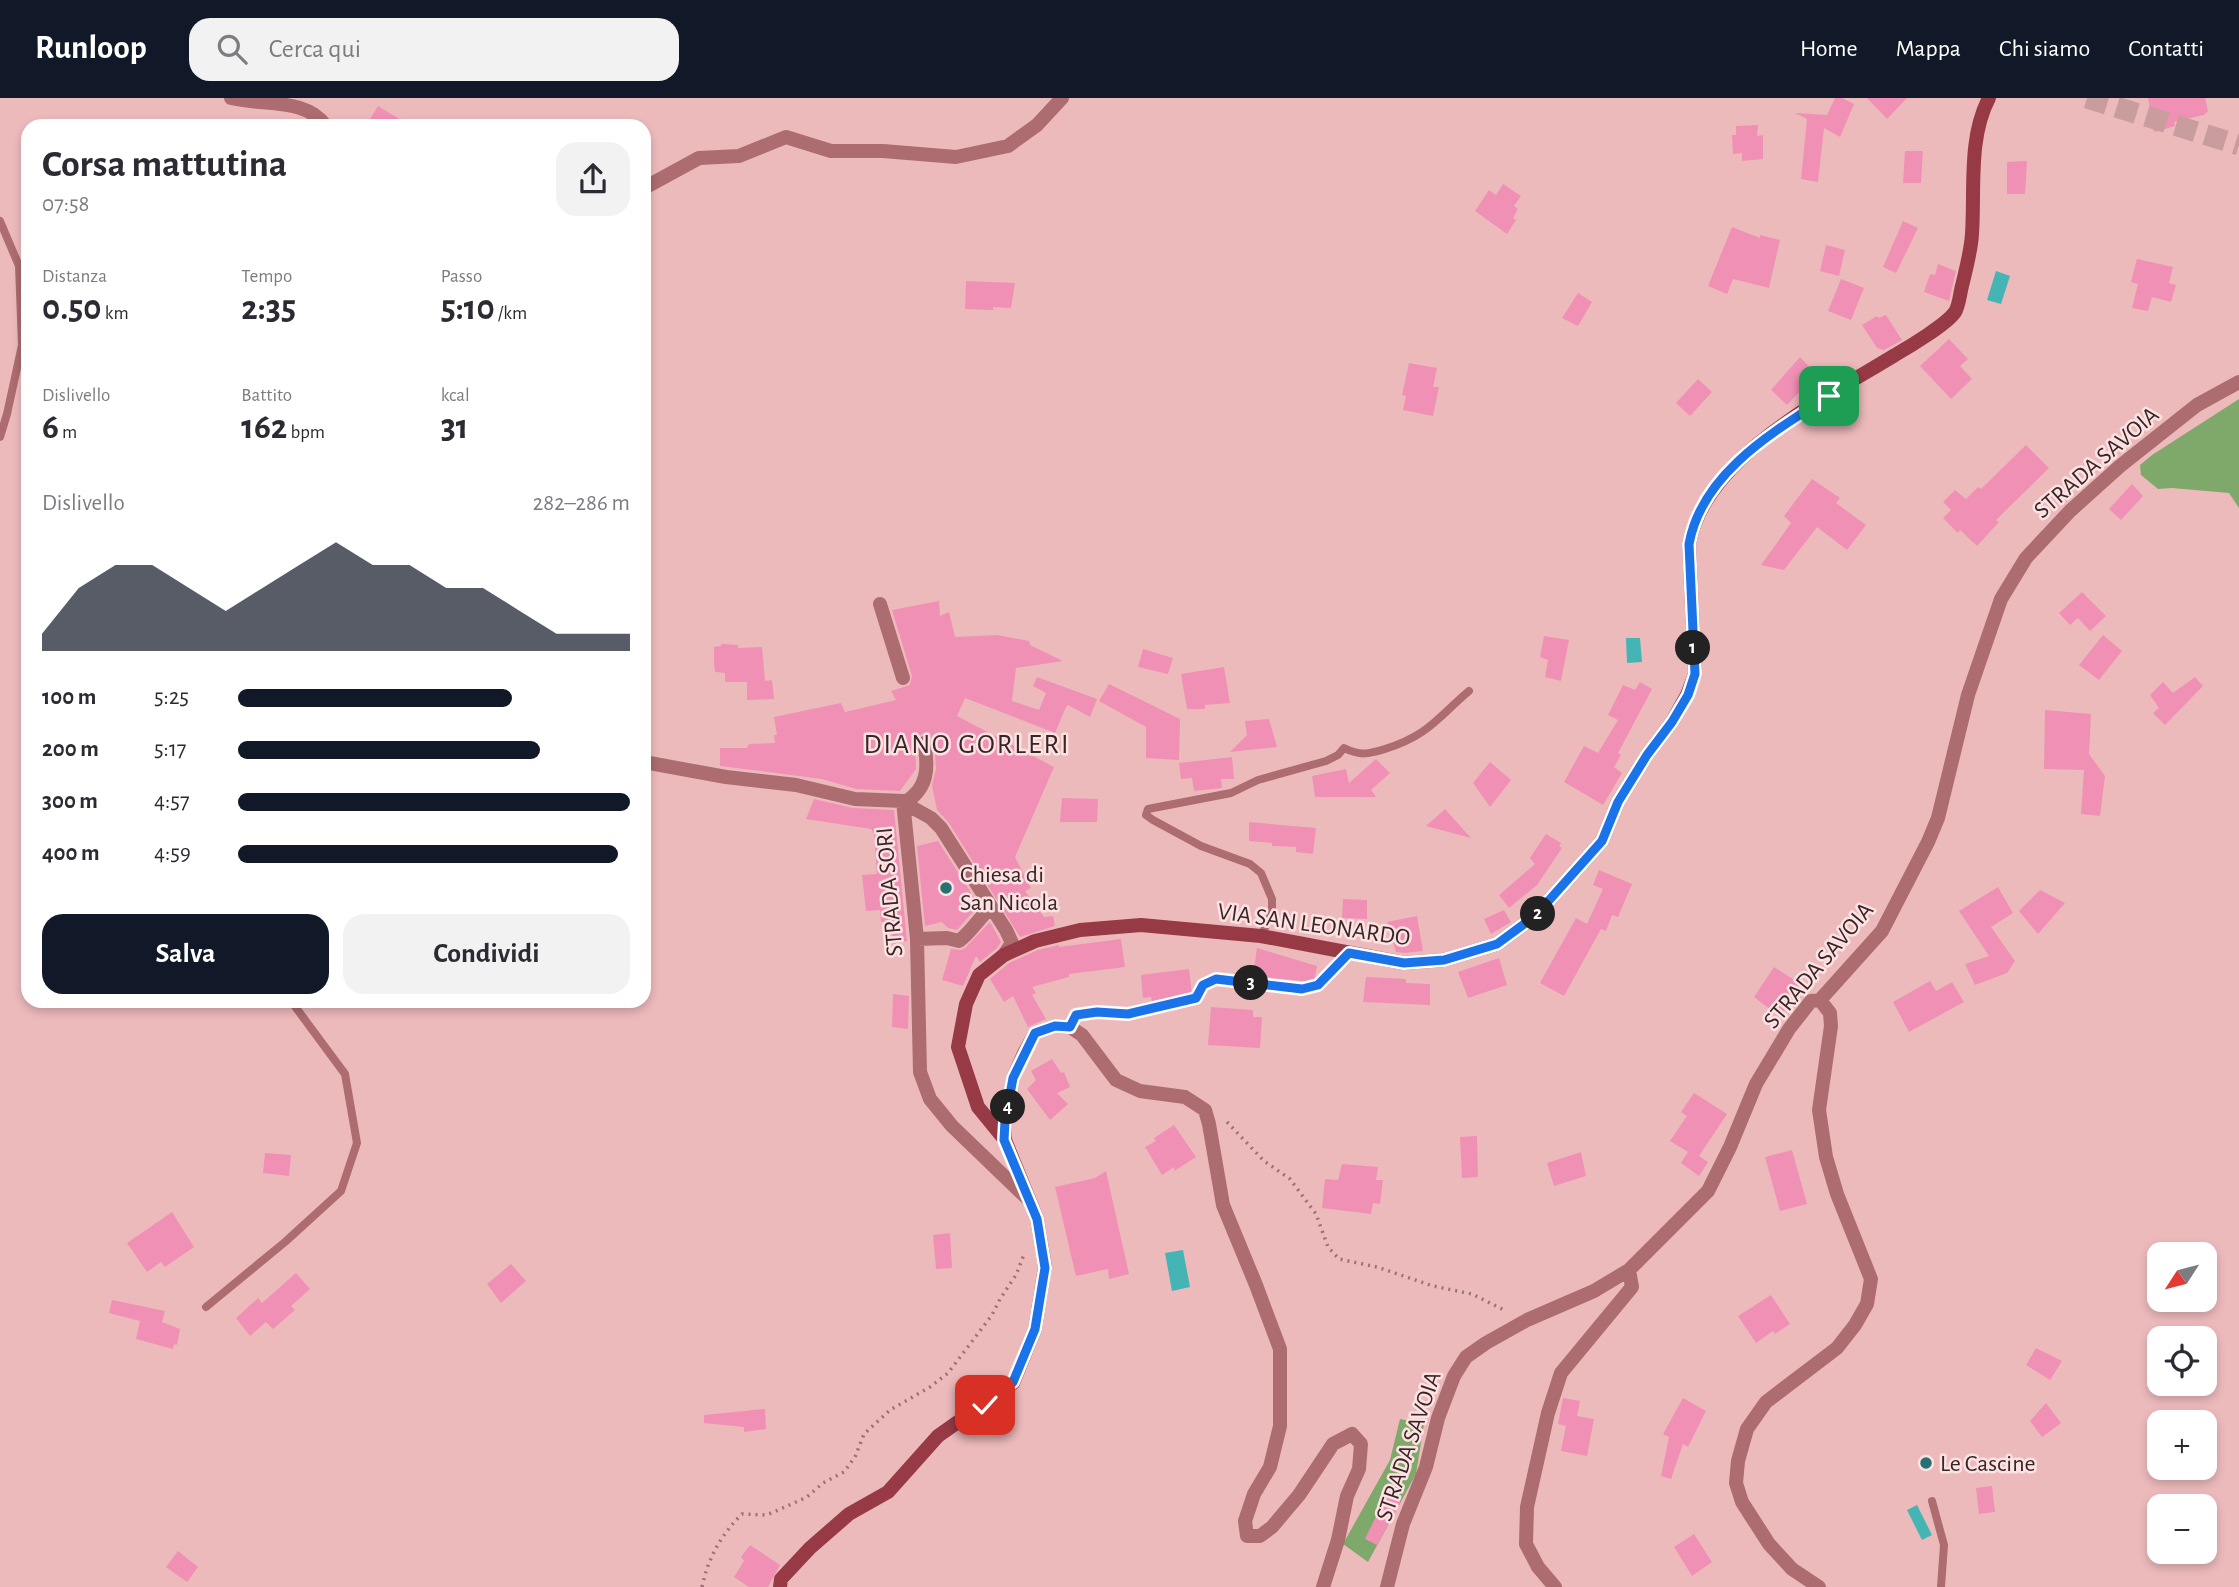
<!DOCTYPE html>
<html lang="it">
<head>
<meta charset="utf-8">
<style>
  :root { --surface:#fff; --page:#f2f2f3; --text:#2b2b33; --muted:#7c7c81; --accent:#111827 }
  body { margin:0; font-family:"Alegreya Sans",sans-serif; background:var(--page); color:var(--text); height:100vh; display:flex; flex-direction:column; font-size:26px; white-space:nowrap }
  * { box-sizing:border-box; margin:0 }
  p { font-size:23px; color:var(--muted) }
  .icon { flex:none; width:38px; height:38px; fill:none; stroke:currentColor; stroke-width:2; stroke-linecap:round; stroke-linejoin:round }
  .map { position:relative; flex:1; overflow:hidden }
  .drawer { position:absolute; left:21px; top:21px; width:630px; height:889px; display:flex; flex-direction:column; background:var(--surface); border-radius:21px; box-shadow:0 4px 10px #0003 }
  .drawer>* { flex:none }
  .needle { width:46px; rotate:234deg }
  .fabs { position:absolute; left:2147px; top:1144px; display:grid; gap:14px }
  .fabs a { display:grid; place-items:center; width:70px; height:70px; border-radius:14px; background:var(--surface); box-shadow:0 4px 10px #0003; font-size:35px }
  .pin { position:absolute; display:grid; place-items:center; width:60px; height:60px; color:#fff; margin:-30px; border-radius:14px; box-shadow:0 4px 10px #0006 }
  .km { position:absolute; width:35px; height:35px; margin:-18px; border-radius:50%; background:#222; color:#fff; font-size:19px; line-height:35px; text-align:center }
  .round { display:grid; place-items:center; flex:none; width:74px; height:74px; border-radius:21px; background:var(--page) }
  .head { display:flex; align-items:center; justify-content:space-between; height:119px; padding:0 21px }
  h1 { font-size:38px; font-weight:700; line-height:52px }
  .metrics { display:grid; grid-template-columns:repeat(3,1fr); gap:10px; height:119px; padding:7px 21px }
  .metrics div { display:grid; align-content:center }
  .metrics b { font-size:35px; font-weight:700 }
  .metrics small { font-size:19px; font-weight:400 }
  .metrics p { font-size:19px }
  .chart { height:196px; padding:14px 21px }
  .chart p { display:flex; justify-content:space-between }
  .chart svg { width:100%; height:126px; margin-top:7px; fill:var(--accent); opacity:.7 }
  .cta { display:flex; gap:14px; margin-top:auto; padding:14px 21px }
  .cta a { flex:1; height:80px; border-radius:21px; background:var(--accent); color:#fff; font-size:28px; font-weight:700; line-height:80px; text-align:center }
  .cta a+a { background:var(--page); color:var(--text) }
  ul { padding:0 21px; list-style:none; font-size:23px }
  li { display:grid; grid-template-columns:112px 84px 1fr; align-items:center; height:52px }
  li i { height:18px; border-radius:9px; background:var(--accent) }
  header { display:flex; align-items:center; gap:42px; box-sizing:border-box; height:98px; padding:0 35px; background:var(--accent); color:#fff }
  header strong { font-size:33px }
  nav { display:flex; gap:38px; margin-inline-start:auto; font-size:24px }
  .search { width:490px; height:63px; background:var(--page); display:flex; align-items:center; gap:18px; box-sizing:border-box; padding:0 24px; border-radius:21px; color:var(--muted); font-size:26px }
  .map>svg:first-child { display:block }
  .green { fill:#7fa96a }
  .water { fill:#45b4b5 }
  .building { fill:#f090b5 }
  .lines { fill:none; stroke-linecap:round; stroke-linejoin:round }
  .highway-tunnel { stroke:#c99c9e; stroke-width:21; stroke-dasharray:21 10; stroke-linecap:butt }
  .path { stroke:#977375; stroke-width:3.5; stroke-dasharray:2 5; stroke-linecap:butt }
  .lane { stroke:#ac6c70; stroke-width:8 }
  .street { stroke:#ac6c70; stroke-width:14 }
  .secondary { stroke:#973a46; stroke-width:14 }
  .route-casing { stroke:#fff; stroke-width:14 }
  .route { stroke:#1a73e8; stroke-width:9 }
  .poi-dot { fill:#267172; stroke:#fde2e3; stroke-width:2.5 }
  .labels { text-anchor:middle; stroke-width:5; stroke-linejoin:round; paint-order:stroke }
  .street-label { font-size:24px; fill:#382526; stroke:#fde2e3 }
  .poi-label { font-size:24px; fill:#382526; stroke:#fde2e3; text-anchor:start }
  .quarter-label { font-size:28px; letter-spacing:2px; fill:#382526; stroke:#fde2e3 }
</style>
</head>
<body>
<header>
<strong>Runloop</strong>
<div class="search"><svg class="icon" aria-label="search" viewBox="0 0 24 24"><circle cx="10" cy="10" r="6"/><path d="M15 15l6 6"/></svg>Cerca qui</div>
<nav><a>Home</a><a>Mappa</a><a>Chi siamo</a><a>Contatti</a></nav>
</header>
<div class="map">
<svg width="2239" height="1489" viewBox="0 0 2239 1489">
  <rect width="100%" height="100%" fill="#edbabc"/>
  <path class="green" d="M2239,301V410L2229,395L2172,390L2158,391L2141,377L2140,367L2152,357Z
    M1400,1321L1424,1326L1416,1376L1368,1464L1343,1446L1390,1362Z"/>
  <path class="water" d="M1996,173L2010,178L2001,206L1987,202Z
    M1626,540H1640L1642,564L1627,565Z
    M1183,1152L1190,1189L1172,1193L1165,1155Z
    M1917,1407L1932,1437L1922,1442L1907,1412Z"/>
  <path class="building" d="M1835,0H1842L1854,6L1840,39L1824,30L1818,84L1801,81L1807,21L1795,15L1827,17Z
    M1867,0H1907L1887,21Z
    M2148,0H2205L2208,13L2204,17L2174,24L2175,28L2154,34Z
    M378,8L411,28H366Z
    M1758,27L1757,38L1763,37V61L1742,63V55L1733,56L1732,37H1736V28Z
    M1905,53H1923L1921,85H1903Z
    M2027,63L2025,96H2007V64Z
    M1503,86L1521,98L1514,108L1518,111L1513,120L1516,122L1507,136L1475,113L1489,92L1496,97Z
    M1903,123L1918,130L1896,175L1883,169Z
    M1732,129L1760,140V137L1780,142L1769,190L1733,181L1727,196L1708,188Z
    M1826,147L1845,152L1839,178L1820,173Z
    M2137,161L2173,169L2169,185L2176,187L2171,204L2152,199L2148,213L2132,210L2138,186L2131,184Z
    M1938,166L1956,173L1949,203L1924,194L1930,176L1935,177Z
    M1841,181L1864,190L1851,222L1828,213Z
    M966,183L1015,185L1011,210L993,209V212L965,211Z
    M1578,195L1592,204L1578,228L1562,220Z
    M1886,217L1902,242L1884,252L1877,250L1862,227L1877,218L1879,220Z
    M1949,241L1968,261L1960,268L1972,281L1951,301L1920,268Z
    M1800,259L1816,276L1787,307L1771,292Z
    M1409,265L1437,270L1433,289H1439L1433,318L1403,312L1406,298L1402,297Z
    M1698,281L1712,294L1690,318L1676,305Z
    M2026,347L2049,370L1996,422L1999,424L1977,448L1960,432L1958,435L1943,420L1951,412L1943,404L1955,392L1966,401L1978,389L1981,391Z
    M1812,381L1840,400L1836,405L1866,427L1847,452L1817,429L1784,472L1761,467L1791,425L1784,418Z
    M2132,386L2143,398L2121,422L2109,411Z
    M2082,494L2106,518L2090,533L2078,520L2070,527L2059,515Z
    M939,503L940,518L949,514L955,539L997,537L1029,543L1030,547L1063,563L1016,570L1012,603L1039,612L1046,595L1033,588L1037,579L1097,601L1090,619L1068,607L1066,609L1055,635L965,600L957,618L1054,669L1015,759L1031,790L1025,793L1044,819L1053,818L1055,828L1020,839L949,725L937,712L932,687L936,672L935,653L933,643L928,636H922L915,641L916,671L900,693L856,691L822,681L720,668V650H747L749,646L775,645L774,637H777L774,619L841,605L845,614L896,602L891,593L910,587L912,578L892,512Z
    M2103,537L2122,553L2099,582L2079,567Z
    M1544,538L1569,542L1561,583L1545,579L1548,562L1540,559Z
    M721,546L738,547V550L762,549L765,583L772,582L774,601L747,602V584H725V575L715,574L714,565V549L721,548Z
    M1143,551L1173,560L1168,576L1138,569Z
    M1224,569L1230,605L1205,607V611H1187L1181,576Z
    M2195,579L2203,588L2165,627L2153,615L2159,610L2150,597L2163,584L2173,595Z
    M1640,584L1652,591L1618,655L1621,657L1614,669L1622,675L1603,707L1564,684L1584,648L1598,655L1618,622L1608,617L1623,587L1635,592Z
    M1109,586L1180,621L1179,662L1146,660V629L1099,603Z
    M2045,612L2091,616L2089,656L2105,678L2100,718L2081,716L2084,672L2044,671Z
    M1269,621L1277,649L1230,654L1247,637L1245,623Z
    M1232,659L1234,681H1221L1222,690L1194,693L1192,680L1181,681L1179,665Z
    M1376,661L1390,675L1371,692L1376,699H1315L1312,678L1346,671L1349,685Z
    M1490,664L1511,682L1490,709L1473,685Z
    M1062,700L1098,701L1097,724H1060Z
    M814,701L853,710L894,712L907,843L894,846L889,824H881L880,812L866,813L862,777L877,776L874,736L871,731L806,721Z
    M1445,711L1471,740L1426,728Z
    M1249,724L1316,730L1313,756L1296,754V749L1272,748V745L1249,743Z
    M1546,736L1561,745L1559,748L1562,750L1537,787L1509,810L1499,797L1535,766L1530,760Z
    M938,743L979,807L957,832L948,830L942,824L925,828L917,748Z
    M1599,772L1632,786L1618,819L1612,817L1606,833L1601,831L1564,898L1540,885L1576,820L1587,826L1603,791L1593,787Z
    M1998,789L2013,815L1991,829L2015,863L2007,875L1975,887L1965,866L1989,858L1959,813Z
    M2040,792L2065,805L2038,836L2019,813Z
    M1343,801L1367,802V821L1342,820Z
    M1504,812L1511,824L1491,836L1484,821Z
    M1417,818L1423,853L1405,855L1396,854L1387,824Z
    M990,824L1001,844L997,850L980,864L976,858L963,888L942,882L951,851L961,852L965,850Z
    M1121,841L1125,869L1069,876V879L1032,889L1036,895L1032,897L1046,921L1028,929L1013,898L1004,904L990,881L1009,865L1038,852L1059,847V849Z
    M1257,850L1317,868L1314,884L1253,878Z
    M1499,860L1507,887L1468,900L1458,874Z
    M1774,869L1802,887L1780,919L1754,899Z
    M1189,871L1192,896L1152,903L1151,899L1143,900L1141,877Z
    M1366,879L1406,881V885L1430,886V907L1363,904Z
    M1930,883L1936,893L1952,884L1964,904L1909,934L1893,904Z
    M893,896L909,898L908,931L892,929Z
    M1211,909L1253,912V919H1262L1260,950L1208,947Z
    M1052,961L1061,975L1064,974L1070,989L1057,995L1068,1006L1050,1022L1027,991L1036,982L1031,973Z
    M1694,995L1727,1016L1699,1058L1708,1064L1699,1078L1681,1065L1688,1054L1670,1043L1687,1018L1681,1014Z
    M1174,1027L1196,1059L1174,1073V1069L1162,1077L1145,1049L1156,1043L1154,1040Z
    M1477,1038L1478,1079L1462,1080L1460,1039Z
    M1792,1052L1807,1106L1780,1113L1765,1059Z
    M1581,1054L1586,1078L1554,1088L1547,1065Z
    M265,1055L291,1057L289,1078L263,1075Z
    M1342,1066L1378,1069L1376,1082H1383L1380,1106L1373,1105L1371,1116L1322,1110L1325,1081L1338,1082Z
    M1106,1073L1129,1176L1109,1181L1108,1171L1076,1178L1055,1089L1095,1080Z
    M172,1114L194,1149L165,1169L161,1164L147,1174L127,1145Z
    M950,1135L952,1170L936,1171L933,1137Z
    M511,1166L526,1183L501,1205L487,1186Z
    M296,1175L310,1191L291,1208L295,1212L273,1231L266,1224L250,1238L236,1220L258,1200L262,1205Z
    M1771,1197L1790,1226L1775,1236L1773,1233L1756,1245L1738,1218Z
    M112,1202L165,1213L162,1224L180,1231L177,1247L174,1246L173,1251L136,1241L140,1223L109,1215Z
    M2036,1250L2062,1263L2050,1282L2026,1267Z
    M1563,1300L1580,1303L1577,1318L1594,1321L1587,1358L1561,1353L1566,1328L1558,1326Z
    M1683,1300L1706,1313L1688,1349L1683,1346L1671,1381L1661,1378L1669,1339L1663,1336Z
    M2046,1305L2061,1325L2042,1339L2030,1323Z
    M765,1311L766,1331L744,1334V1329L704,1325V1317Z
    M1992,1388L1995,1414L1979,1416L1976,1390Z
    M1386,1398L1401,1404L1377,1447L1365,1441Z
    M1694,1436L1712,1464L1692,1478L1674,1449Z
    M750,1447L780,1467L768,1489H749L734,1479L744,1463L741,1459Z
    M178,1453L198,1469L187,1484L166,1469Z"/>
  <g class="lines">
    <path class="highway-tunnel" d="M2087,0L2239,47"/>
    <path class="path" d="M1083,916H1128L1196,900L1203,887L1216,881L1302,891L1318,887L1336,868
      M1227,1024L1264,1063L1290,1081L1316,1116L1328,1149L1339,1161L1377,1169L1433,1188L1472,1196L1506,1213
      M702,1489C708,1460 721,1437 742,1416L766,1417L774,1414L807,1399L823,1385L844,1374L855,1359L864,1336L890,1312L930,1289L948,1275L992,1217L1000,1201L1016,1177L1025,1154"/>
    <path class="lane" d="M0,123L19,168L22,247L7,316L0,339
      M1261,838L1272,815V801L1261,775L1250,766L1201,748L1153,722L1146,717L1148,711L1231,695L1258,682L1326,663L1338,657L1344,650C1360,658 1369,656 1385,651C1429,637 1437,620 1469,593
      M206,1209L285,1144L341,1093L357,1045L345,976L291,903
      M1932,1403L1944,1447L1941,1489"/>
    <path class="street" d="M231,0C266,8 306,0 326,28
      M644,90L699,60L739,58L786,39L831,53H883L956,59L1008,48L1037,27L1062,0
      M880,506L903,580
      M644,664L726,679L796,687L855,701L903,703L917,841L920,974L930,1001L952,1028L1029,1102
      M904,705L931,720L941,730L1006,832L1012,845L1004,857
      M904,705C928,691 929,670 924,645
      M917,841L947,840L959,843C972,833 979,820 991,809
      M1005,1042V1023L1013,980L1024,955L1035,935L1055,928L1070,929L1082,937L1116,982L1140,993L1185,999L1205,1012L1209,1026L1223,1107L1256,1187L1280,1251V1328L1270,1369L1254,1396L1245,1423L1247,1438H1260L1272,1429L1299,1397L1333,1346L1352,1336L1361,1346L1359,1371L1347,1398L1338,1442L1323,1489
      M1387,1489L1403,1426L1426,1369L1438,1320L1454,1278L1466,1259L1486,1245L1527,1222L1594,1193L1629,1172L1708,1093L1730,1049L1756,986L1789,931L1811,903L1820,902L1882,833L1928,744L1938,720L1968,597L2001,501L2026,460L2070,413L2120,368L2197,307L2239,284
      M1555,1489L1538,1469L1526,1446L1527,1409L1548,1315L1561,1275L1632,1189L1629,1172
      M1819,1489L1792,1471L1769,1446L1742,1404L1736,1385L1738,1363L1747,1331L1766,1304L1837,1250L1855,1227L1867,1206L1871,1181L1837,1096L1826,1059L1819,1012L1831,928L1830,915L1820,902"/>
    <path class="secondary" d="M780,1489L781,1481L810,1450L849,1416L888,1394L938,1338L1013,1285L1035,1231L1045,1169L1037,1121L1005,1042L978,1009L958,949L966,906L979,877L1004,857L1035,843L1080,832L1141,827L1261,838L1404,865L1444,862L1497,846L1535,818L1602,743L1618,704L1647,657L1672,624L1687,597L1695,576L1689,446C1705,359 1825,300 1895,257C1909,249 1947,226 1955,214C1959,208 1960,195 1962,188C1966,171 1971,153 1972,136C1975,92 1968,40 1989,0"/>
  </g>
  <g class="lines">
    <g class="route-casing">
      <path id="route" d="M985,1307L1013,1284L1035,1231L1045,1170L1037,1121L1004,1042L1005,1023L1013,980L1035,935L1055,928L1070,929L1076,917L1097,914L1128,916L1196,900L1203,887L1216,881L1302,891L1318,887L1349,855L1404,865L1444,862L1497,846L1535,818L1602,743L1618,704L1647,657L1672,624L1688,597L1695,576L1689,446C1702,375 1773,334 1829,298"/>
    </g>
    <use href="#route" class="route"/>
  </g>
  <g class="poi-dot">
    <circle cx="946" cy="790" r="7"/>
    <circle cx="1926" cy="1365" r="7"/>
  </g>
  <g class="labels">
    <g class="street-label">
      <text transform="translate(2096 364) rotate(-41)" y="8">STRADA SAVOIA</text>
      <text transform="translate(889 794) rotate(-95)" y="8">STRADA SORI</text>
      <text transform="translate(1314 826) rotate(8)" y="8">VIA SAN LEONARDO</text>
      <text transform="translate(1818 867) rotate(-50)" y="8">STRADA SAVOIA</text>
      <text transform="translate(1408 1348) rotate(-71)" y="8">STRADA SAVOIA</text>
    </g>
    <g class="poi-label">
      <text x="960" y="784">Chiesa di<tspan x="960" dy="28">San Nicola</tspan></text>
      <text x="1940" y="1373">Le Cascine</text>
    </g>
    <g class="quarter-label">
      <text x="967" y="655">DIANO GORLERI</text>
    </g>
  </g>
</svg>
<div class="fabs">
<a><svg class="needle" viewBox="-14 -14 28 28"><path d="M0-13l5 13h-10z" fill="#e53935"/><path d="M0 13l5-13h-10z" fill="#7c7c81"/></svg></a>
<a><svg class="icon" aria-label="locate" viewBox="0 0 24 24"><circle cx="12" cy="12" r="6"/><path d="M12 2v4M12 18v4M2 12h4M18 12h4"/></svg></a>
<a>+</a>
<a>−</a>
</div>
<div class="pin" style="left:1829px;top:298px;background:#1e9e55"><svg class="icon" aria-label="arrive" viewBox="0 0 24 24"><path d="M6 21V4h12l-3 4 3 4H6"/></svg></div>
<div class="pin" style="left:985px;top:1307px;background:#d93025"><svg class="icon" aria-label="check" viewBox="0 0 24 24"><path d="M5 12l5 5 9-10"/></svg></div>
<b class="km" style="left:1693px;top:550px">1</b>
<b class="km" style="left:1538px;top:816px">2</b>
<b class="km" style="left:1251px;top:885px">3</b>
<b class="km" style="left:1008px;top:1009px">4</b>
<section class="drawer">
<div class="head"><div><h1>Corsa mattutina</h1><p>07:58</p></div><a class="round"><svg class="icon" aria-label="share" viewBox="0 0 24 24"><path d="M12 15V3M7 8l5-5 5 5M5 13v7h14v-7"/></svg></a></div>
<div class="metrics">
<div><p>Distanza</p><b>0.50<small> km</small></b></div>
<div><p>Tempo</p><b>2:35</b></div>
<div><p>Passo</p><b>5:10<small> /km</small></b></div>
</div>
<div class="metrics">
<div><p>Dislivello</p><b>6<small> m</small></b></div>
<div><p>Battito</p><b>162<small> bpm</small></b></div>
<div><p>kcal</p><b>31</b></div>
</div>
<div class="chart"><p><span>Dislivello</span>282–286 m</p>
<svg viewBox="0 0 160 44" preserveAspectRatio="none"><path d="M0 44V38L10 22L20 14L30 14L40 22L50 30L60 22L70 14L80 6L90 14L100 14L110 22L120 22L130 30L140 38L150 38L160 38V44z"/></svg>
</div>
<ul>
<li><b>100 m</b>5:25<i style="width:70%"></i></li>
<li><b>200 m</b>5:17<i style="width:77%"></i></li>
<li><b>300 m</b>4:57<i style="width:100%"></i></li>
<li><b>400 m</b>4:59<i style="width:97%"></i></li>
</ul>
<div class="cta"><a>Salva</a><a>Condividi</a></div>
</section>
</div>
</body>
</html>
